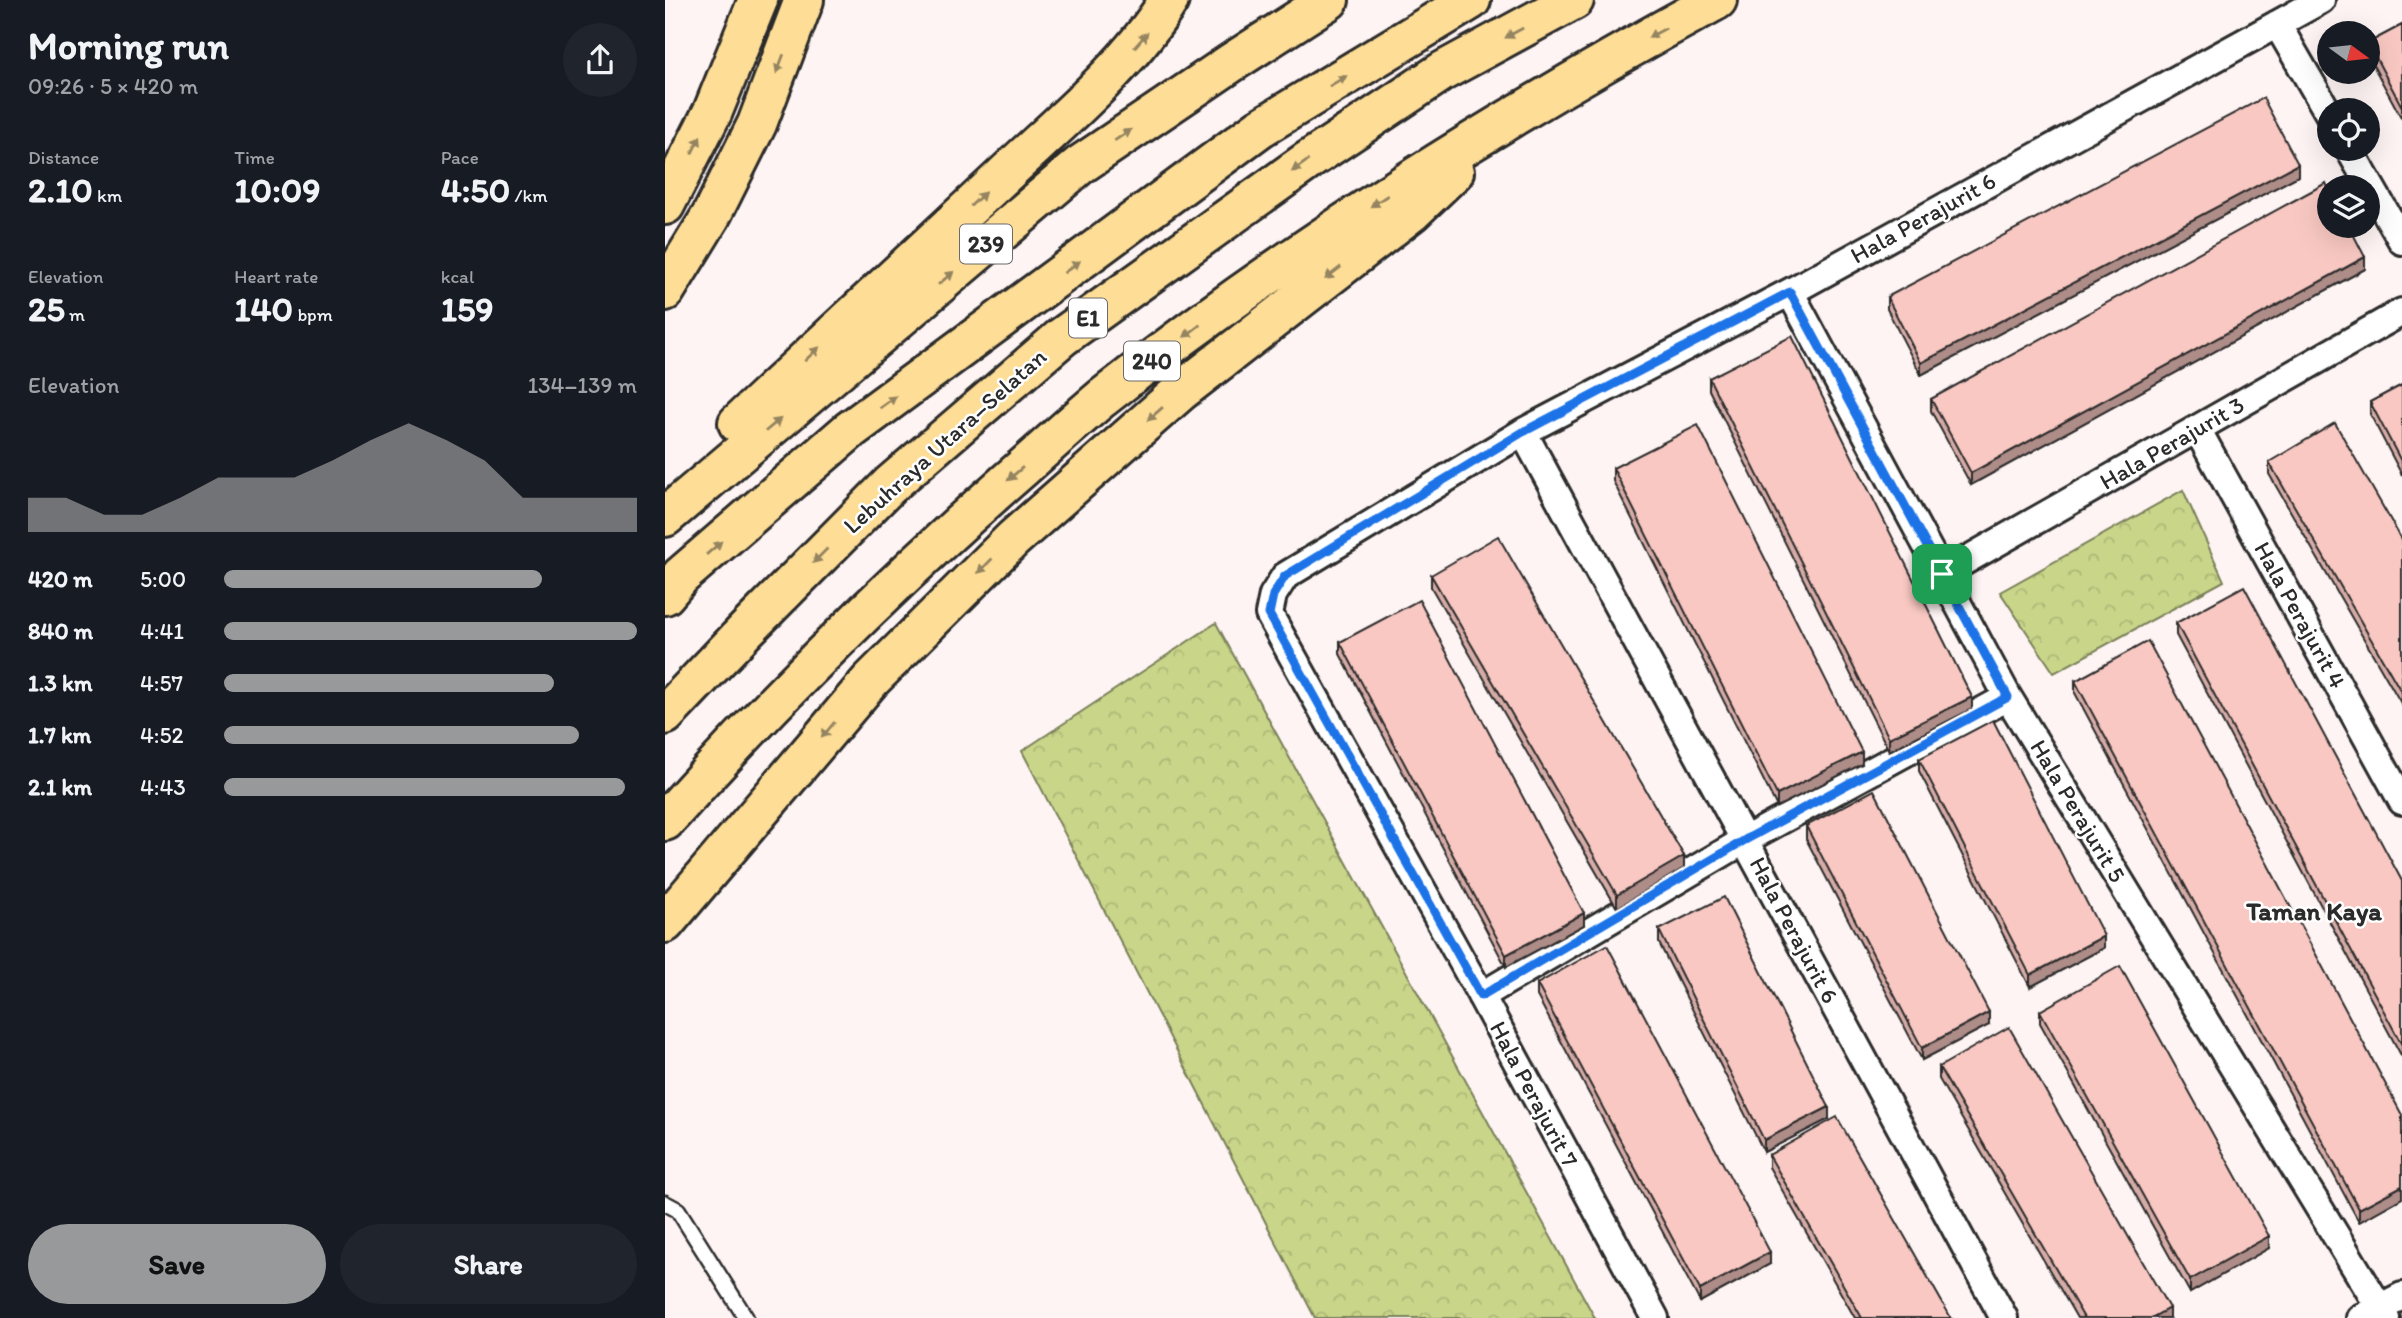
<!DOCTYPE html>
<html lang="en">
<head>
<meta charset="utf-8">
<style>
  :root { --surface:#171b24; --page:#20242c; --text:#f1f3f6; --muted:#9ea1a6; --accent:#98999b }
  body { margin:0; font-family:Itim,sans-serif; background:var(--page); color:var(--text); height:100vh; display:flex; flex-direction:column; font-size:26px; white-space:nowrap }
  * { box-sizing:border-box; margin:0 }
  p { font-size:23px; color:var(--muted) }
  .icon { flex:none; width:38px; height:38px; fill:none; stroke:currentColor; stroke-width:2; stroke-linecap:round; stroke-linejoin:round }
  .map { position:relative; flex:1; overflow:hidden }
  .sheet { display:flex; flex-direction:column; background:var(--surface); width:665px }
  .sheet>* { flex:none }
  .needle { width:46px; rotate:105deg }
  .fabs { position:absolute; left:1652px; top:21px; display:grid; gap:14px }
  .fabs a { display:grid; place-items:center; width:63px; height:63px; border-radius:50%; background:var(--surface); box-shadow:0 7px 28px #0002; font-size:35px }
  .pin { position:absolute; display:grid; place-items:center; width:60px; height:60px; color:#fff; margin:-30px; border-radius:14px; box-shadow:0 4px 10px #0006 }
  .round { display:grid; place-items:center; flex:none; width:74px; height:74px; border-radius:37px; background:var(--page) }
  .head { display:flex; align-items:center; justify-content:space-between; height:119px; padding:0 28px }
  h1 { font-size:38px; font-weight:800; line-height:52px }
  .figures { display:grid; grid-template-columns:repeat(3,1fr); gap:10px; height:119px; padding:7px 28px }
  .figures div { display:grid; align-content:center }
  .figures b { font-size:35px; font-weight:800 }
  .figures small { font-size:19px; font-weight:400 }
  .figures p { font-size:19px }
  .chart { height:196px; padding:14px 28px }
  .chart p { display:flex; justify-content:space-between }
  .chart svg { width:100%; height:126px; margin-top:7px; fill:var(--accent); opacity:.7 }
  .primary-button { display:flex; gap:14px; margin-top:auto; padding:14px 28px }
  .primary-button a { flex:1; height:80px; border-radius:42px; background:var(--accent); color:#111; font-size:28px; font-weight:800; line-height:80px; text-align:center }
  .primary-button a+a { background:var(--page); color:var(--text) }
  ul { padding:0 28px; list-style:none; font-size:23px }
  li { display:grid; grid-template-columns:112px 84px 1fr; align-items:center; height:52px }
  li i { height:18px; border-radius:9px; background:var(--accent) }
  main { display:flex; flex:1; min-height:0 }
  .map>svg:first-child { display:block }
  .forest { fill:url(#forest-crowns); stroke:#7a805a; stroke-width:2 }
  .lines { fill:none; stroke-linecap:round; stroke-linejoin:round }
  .lane-casing { stroke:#2b2b2b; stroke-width:19 }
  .street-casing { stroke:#2b2b2b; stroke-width:32 }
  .primary-casing { stroke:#2b2b2b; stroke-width:44 }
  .highway-casing { stroke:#2b2b2b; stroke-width:44 }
  .lane { stroke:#fff; stroke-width:14 }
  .street { stroke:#fff; stroke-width:26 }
  .primary { stroke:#fedd96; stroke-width:38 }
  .highway { stroke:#fedd96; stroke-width:38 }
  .wall { fill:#d6aca7; stroke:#2b2b2b; stroke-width:2 }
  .shaded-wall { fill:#ae8c88; stroke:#2b2b2b; stroke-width:2 }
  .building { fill:#f9c8c2; stroke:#2b2b2b; stroke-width:2 }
  .oneway { fill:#948460 }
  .route-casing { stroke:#fff; stroke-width:14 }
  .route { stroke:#1a73e8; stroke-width:9 }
  .labels { text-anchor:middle; stroke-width:5; stroke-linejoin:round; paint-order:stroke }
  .shield { fill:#fff; stroke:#6b6b6b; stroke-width:2 }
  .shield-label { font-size:23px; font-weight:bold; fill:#2b2b2b }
  .street-label { font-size:24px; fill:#2b2b2b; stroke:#fff }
  .neighbourhood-label { font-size:26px; font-weight:bold; fill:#2b2b2b; stroke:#fff }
</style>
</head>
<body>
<main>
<section class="sheet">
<div class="head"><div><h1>Morning run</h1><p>09:26 · 5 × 420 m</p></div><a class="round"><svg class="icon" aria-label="share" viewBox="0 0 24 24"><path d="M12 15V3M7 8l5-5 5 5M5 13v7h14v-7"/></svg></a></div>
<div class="figures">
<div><p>Distance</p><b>2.10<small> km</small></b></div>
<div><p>Time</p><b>10:09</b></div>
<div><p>Pace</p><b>4:50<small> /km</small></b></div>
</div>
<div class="figures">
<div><p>Elevation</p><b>25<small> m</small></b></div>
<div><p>Heart rate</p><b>140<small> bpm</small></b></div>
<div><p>kcal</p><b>159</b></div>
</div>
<div class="chart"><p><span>Elevation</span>134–139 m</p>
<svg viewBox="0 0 160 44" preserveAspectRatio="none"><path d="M0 44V32L10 32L20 38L30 38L40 32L50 25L60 25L70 25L80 19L90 12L100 6L110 12L120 19L130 32L140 32L150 32L160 32V44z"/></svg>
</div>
<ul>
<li><b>420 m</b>5:00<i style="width:77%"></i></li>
<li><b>840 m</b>4:41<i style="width:100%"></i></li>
<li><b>1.3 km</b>4:57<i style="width:80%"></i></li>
<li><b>1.7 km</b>4:52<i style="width:86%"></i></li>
<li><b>2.1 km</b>4:43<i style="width:97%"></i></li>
</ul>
<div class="primary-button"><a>Save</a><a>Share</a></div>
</section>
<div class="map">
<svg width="1737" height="1318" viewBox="0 0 1737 1318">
  <defs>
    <pattern id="forest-crowns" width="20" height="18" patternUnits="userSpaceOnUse" patternTransform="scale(1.75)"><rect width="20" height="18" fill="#c9d589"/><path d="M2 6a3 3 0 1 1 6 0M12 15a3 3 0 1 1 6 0" fill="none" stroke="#adb776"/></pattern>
  </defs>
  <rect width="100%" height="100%" fill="#fef4f3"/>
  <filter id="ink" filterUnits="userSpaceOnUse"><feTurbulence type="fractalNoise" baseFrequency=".0143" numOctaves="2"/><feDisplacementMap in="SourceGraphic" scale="14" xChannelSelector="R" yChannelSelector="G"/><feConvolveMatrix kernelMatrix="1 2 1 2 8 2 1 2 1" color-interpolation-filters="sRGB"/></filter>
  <g filter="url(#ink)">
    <path class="forest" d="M1518,490L1559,581L1389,673L1335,592Z
      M551,623L930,1318H650L357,751Z"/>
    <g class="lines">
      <g class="lane-casing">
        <path id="lane" d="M0,1203L13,1210L81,1318"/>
      </g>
      <g class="street-casing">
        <path id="street" d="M1612,24L1664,114
          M1684,149L1737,241
          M1125,292L1343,697L1721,1318
          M1532,429L1737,801
          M858,432L1339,1318
          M1277,574L1737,312
          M816,996L1080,840L1343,697
          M990,1318L813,990L604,614L608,595L620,576L858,432L1125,292L1656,0
          M1695,1318L1737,1296"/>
      </g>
      <g class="primary-casing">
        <path id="primary" d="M0,205L48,111L93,0
          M0,291L46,216L92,124L139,0
          M73,423C161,341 249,259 337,177C393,124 464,66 504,0
          M0,517L415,165L566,63L664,0
          M0,821C108,700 223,586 345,479C375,453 405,425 436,399C628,247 837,117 1052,0
          M0,923L205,681L348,539L516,391L747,212L789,172"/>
      </g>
      <g class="highway-casing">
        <path id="highway" d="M0,595L16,576L185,430L595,128L806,0
          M0,715L81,630L226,484L397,337L644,160L778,71L909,0"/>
      </g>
      <use href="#lane" class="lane"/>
      <use href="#street" class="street"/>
      <use href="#primary" class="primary"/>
      <use href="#highway" class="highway"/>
    </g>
    <path class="wall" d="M1737,25V119L1703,56V43Z
      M1633,176L1256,375L1222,309V297Z
      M1700,269L1306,485L1266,411V399Z
      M1044,378L1307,709L1224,751L1044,390Z
      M1737,385V475L1705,414V402Z
      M1604,462L1737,540V705L1604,474Z
      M948,468L1197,764L1112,807L948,481Z
      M766,575L1019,868L952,908L766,587Z
      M1511,623L1737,881V1057L1511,635Z
      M675,642L919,925L841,967L675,654Z
      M1410,681L1737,1115V1198L1694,1222L1410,693Z
      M1254,759L1439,948L1365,987L1254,771Z
      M1141,826L1324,1025L1257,1060L1141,839Z
      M994,930L1164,1119L1099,1152L994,943Z
      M872,984L1105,1264L1035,1302L872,996Z
      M1375,1011L1604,1248L1525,1293L1375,1023Z
      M1274,1067L1504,1318H1412L1274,1079Z
      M1104,1155L1286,1318H1190L1104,1167Z"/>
    <path class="shaded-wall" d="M1633,164V176L1256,375V363Z
      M1700,257V269L1306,485V473Z
      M1307,697V709L1224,751V738Z
      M1197,752V764L1112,807V795Z
      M1019,856V868L952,908V895Z
      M919,913V925L841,967V955Z
      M1439,936V948L1365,987V975Z
      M1324,1012V1025L1257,1060V1048Z
      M1164,1107V1119L1099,1152V1140Z
      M1737,1186V1198L1694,1222V1209Z
      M1604,1236V1248L1525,1293V1280Z
      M1105,1252V1264L1035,1302V1290Z
      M1504,1308V1318H1486Z"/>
    <path class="building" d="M1737,25V107L1703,43Z
      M1598,98L1633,164L1256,363L1222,297Z
      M1661,183L1664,190V226H1684L1700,257L1306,473L1266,399Z
      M1127,336L1307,697L1224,738L1044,378Z
      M1737,385V463L1705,402Z
      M1670,423L1737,540V693L1604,462Z
      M1033,425L1197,752L1112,795L948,468Z
      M833,536L1019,856L952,895L766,575Z
      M1579,586L1737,881V1045L1511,623Z
      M754,600L919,913L841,955L675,642Z
      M1483,641L1737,1115V1186L1694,1209L1410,681Z
      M1328,720L1439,936L1365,975L1254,759Z
      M1209,790L1324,1012L1257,1048L1141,826Z
      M1059,897L1164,1107L1099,1140L994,930Z
      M942,945L1105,1252L1035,1290L872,984Z
      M1455,966L1604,1236L1525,1280L1375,1011Z
      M1344,1027L1504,1308L1486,1318H1419L1274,1067Z
      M1172,1117L1286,1318H1197L1104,1155Z"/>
    <defs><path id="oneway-solid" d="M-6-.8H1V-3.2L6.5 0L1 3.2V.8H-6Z" transform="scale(1.75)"/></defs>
    <g class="oneway">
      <use href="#oneway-solid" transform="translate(849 33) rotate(151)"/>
      <use href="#oneway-solid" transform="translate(992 33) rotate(151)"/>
      <use href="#oneway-solid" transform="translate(476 40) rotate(-49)"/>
      <use href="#oneway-solid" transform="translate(115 64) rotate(111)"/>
      <use href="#oneway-solid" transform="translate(673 81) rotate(-31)"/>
      <use href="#oneway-solid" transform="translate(458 135) rotate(-34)"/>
      <use href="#oneway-solid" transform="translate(31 145) rotate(-64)"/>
      <use href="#oneway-solid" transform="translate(635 166) rotate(145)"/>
      <use href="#oneway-solid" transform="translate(313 199) rotate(-43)"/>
      <use href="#oneway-solid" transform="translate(714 201) rotate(147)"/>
      <use href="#oneway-solid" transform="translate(407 267) rotate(-36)"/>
      <use href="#oneway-solid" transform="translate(668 273) rotate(142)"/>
      <use href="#oneway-solid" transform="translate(281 278) rotate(-40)"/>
      <use href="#oneway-solid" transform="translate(527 331) rotate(143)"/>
      <use href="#oneway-solid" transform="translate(147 354) rotate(-43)"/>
      <use href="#oneway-solid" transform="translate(223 402) rotate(-36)"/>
      <use href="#oneway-solid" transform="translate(490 414) rotate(139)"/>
      <use href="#oneway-solid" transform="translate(108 425) rotate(-40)"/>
      <use href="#oneway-solid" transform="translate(350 474) rotate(139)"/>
      <use href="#oneway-solid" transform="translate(49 548) rotate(-41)"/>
      <use href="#oneway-solid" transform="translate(155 556) rotate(135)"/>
      <use href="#oneway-solid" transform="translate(320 566) rotate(135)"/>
      <use href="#oneway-solid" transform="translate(163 730) rotate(130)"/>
    </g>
  </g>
  <g class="lines" filter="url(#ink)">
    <g class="route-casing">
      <path id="route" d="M1125,292L1343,697L1080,840L816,996L604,614L608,595L620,576L858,432Z"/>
    </g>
    <use href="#route" class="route"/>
  </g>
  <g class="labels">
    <g class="shield">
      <rect x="295" y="224.5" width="52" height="39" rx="5"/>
      <rect x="404" y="298.5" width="38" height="39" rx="5"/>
      <rect x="459" y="341.5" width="56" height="39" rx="5"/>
    </g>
    <g class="shield-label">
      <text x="321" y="252">239</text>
      <text x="423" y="326">E1</text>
      <text x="487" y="369">240</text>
    </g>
    <g class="street-label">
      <text transform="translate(1258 218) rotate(-29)" y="8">Hala Perajurit 6</text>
      <text transform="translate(280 441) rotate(-42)" y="8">Lebuhraya Utara–Selatan</text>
      <text transform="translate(1507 443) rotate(-30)" y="8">Hala Perajurit 3</text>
      <text transform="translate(1635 615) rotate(61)" y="8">Hala Perajurit 4</text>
      <text transform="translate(1413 811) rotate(59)" y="8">Hala Perajurit 5</text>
      <text transform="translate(1129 930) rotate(62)" y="8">Hala Perajurit 6</text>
      <text transform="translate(869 1094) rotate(62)" y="8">Hala Perajurit 7</text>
    </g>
    <g class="neighbourhood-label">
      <text x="1649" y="920">Taman Kaya</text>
    </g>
  </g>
</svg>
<div class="fabs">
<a><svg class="needle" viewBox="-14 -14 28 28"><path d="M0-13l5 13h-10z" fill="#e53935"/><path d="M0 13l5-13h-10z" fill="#9ea1a6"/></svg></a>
<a><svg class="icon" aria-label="locate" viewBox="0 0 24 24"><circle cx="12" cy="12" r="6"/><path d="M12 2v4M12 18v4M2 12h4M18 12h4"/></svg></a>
<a><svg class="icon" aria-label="layers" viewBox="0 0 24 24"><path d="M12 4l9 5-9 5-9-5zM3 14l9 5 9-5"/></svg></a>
</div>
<div class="pin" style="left:1277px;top:574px;background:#1e9e55"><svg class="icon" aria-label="arrive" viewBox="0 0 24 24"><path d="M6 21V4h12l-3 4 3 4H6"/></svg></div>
</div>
</main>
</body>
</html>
